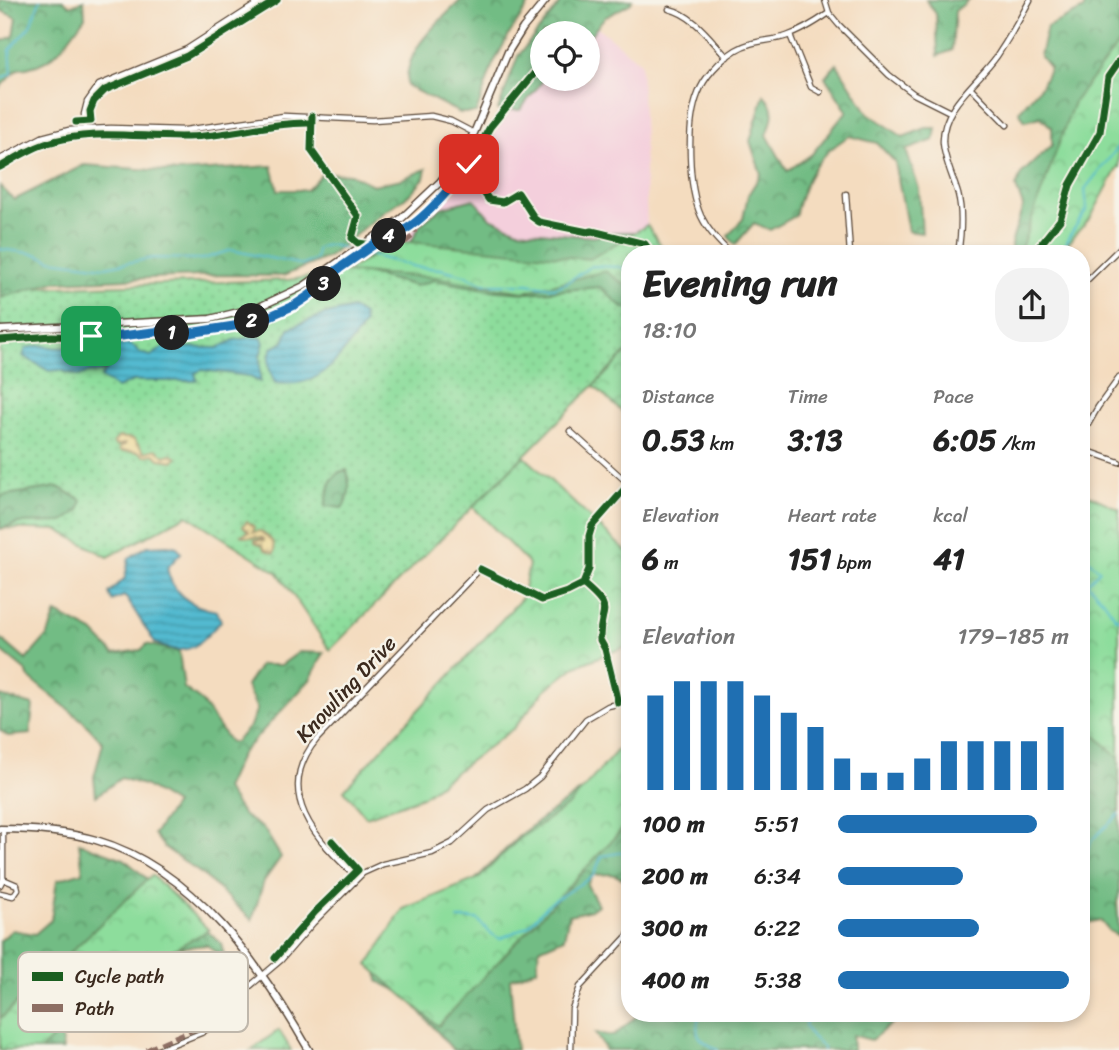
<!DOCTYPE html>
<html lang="en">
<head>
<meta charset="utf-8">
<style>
  :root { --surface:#fff; --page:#f2f2f2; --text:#222; --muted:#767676; --accent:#1f6fb2 }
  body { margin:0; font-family:Sriracha,sans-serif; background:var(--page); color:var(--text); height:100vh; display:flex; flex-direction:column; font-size:26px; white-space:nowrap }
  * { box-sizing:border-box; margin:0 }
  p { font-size:23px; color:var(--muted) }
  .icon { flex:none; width:38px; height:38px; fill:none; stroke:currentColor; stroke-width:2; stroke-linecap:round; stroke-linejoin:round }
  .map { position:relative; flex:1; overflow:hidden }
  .side { position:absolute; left:621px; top:245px; width:469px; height:777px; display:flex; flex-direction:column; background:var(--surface); border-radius:28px; box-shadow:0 4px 10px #0003 }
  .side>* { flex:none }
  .controls { position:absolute; left:530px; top:21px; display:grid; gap:14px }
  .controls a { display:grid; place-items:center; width:70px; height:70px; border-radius:50%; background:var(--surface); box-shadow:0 4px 10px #0003; font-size:35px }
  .pin { position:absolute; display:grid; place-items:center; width:60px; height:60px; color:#fff; margin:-30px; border-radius:14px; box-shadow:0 4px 10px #0006 }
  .km { position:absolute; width:35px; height:35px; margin:-18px; border-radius:50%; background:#222; color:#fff; font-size:19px; line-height:35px; text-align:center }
  .round { display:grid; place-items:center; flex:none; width:74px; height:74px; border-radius:28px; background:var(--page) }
  .headline { display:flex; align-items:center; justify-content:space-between; height:119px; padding:0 21px }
  h1 { font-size:38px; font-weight:700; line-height:52px }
  .figures { display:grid; grid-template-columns:repeat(3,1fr); gap:10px; height:119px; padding:7px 21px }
  .figures div { display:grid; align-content:center }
  .figures b { font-size:30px; font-weight:700 }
  .figures small { font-size:19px; font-weight:400 }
  .figures p { font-size:19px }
  .chart { height:196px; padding:14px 21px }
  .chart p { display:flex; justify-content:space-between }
  .chart svg { width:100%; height:126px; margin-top:7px; stroke:var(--accent); stroke-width:6 }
  ul { padding:0 21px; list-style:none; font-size:23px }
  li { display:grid; grid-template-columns:112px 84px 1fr; align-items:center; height:52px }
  li i { height:18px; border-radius:9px; background:var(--accent) }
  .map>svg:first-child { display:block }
  .built { fill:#f4cfdc }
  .grass { fill:url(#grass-dots); stroke:#64845d; stroke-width:2 }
  .forest { fill:url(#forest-crowns); stroke:#567351; stroke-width:2 }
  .sand { fill:url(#sand-dots); stroke:#94825e; stroke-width:2 }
  .park { fill:url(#park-crowns); stroke:#64845d; stroke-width:2 }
  .water { fill:url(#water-rules); stroke:#467277; stroke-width:2 }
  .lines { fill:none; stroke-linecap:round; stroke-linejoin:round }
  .stream { stroke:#52bad0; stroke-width:2 }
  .street-casing { stroke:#574536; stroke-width:7 }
  .secondary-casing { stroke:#574536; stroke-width:9 }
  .street { stroke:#fff; stroke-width:4.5 }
  .secondary { stroke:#fff; stroke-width:6 }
  .quiet { stroke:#8d6e63; stroke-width:5; stroke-dasharray:10 5; stroke-linecap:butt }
  .cycleway-casing { stroke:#f7f3e8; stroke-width:11 }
  .cycleway { stroke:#1b5e20; stroke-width:7 }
  .route-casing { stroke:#fff; stroke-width:14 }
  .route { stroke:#1f6fb2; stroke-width:9 }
  .labels { text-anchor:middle; stroke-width:5; stroke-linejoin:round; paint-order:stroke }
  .street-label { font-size:21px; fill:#3b2a1e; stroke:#f7f3e8 }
  .key { fill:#f7f3e8; stroke:#bfb7ab; stroke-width:2 }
  .key-label { font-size:19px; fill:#3b2a1e }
</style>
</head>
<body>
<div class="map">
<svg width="1119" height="1050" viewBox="0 0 1119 1050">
  <defs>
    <pattern id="grass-dots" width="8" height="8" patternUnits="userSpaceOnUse" patternTransform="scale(1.75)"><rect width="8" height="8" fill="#8ddd9c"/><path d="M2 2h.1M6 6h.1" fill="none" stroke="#7bbe86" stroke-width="1.8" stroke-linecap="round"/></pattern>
    <pattern id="forest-crowns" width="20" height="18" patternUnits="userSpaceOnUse" patternTransform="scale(1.75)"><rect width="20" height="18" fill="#72bc84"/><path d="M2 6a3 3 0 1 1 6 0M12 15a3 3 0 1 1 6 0" fill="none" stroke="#5f996b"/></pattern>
    <pattern id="sand-dots" width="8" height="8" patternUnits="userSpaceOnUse" patternTransform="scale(1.75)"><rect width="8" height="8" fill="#eeda9e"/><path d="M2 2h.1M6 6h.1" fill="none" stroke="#cdbb88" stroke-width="1.8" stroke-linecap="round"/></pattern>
    <pattern id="park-crowns" width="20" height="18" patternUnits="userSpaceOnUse" patternTransform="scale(1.75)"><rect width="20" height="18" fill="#8ddd9c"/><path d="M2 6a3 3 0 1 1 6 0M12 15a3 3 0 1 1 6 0" fill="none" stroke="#7bbe86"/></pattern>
    <pattern id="water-rules" width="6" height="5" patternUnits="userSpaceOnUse" patternTransform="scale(1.75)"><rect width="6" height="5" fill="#52bad0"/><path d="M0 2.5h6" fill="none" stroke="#4597a8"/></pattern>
  </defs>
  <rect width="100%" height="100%" fill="#f7f3e8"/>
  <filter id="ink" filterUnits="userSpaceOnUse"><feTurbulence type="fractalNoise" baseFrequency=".0143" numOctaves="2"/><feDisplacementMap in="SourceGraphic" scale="14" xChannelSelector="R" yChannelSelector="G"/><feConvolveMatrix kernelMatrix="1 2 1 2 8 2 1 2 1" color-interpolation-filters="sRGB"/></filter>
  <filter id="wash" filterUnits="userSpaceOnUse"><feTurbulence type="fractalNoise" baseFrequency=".00686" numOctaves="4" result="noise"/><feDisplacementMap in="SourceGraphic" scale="28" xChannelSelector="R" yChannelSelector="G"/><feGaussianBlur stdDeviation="1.57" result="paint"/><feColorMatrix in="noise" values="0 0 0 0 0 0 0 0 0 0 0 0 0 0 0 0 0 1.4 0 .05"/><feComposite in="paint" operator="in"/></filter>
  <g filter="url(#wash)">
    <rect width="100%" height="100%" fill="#f4dcbf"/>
    <path class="built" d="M586,18L641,63L647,225L590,259L399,241L455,192L498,125L542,71V79H588V33Z"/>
    <path class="grass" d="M606,271L630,288V349L330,650L278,573L187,515L108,557L58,530L0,528V289L288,280L345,272L436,277Z"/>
    <path class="forest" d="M0,0H63L70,6L84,0L85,17C64,44 55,66 18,69L0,87V42L14,36L17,18L0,10Z
      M461,0H532L510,33L493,64L476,113H460L407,86C404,49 437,24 461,0Z
      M563,0H632L631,3L604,18L588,38V33H542L544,79L520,110H498L518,56Z
      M926,0H969L955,11L952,50L938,56L936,14Z
      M1085,0H1119V167L1107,177L1052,254H1011V244L1023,206L1016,187L1021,174L1052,145V128L1041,117L1025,121L1019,111L1041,86L1050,68L1040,56L1047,27L1084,9Z
      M837,64L868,113L903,137L926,128H936L934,140L906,150L919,189L922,233L908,231L895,162L877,143L849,136C816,156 804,179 795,216L770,230L754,223L735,245L728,236L743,219L748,195L761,174L750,141L764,95C777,108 773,119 767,135L787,171L812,154L847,111L825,77Z
      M84,165L178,172L272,166L278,190H307L323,173L350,174L373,185L402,179L426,169L424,178L410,194L377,217L329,257L283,276L225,275L55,282L0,298V186L14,200Z
      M474,199L490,218L518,230L593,237L615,232H648L654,251L673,254H630V308H623L600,287L528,293L497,291L434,280L416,286L354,270L375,249L400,252L409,246L420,225L441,208Z
      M347,470C350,485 351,496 342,508L325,506L331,481L339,472Z
      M58,487L82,500L79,511L63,522L18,523L0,529V498L5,495Z
      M1082,540L1119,554V894L1117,902L1119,936L1109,931L1100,920L1082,924V838L1086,834L1082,816V765L1092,755L1082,739Z
      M56,613L93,632L114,654L141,650L147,644L179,652L184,688L200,700L230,742H235L250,726L257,709L246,686L260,665H281L299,652L324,653L310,680L241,754L225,789L244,816L264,829L281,857L264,881L252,920L203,875L164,847L154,834L175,804L146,786L121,778L96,796L94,777L103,743L83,721L28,677L27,672L0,650V638L26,660L48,635Z
      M0,696L33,705L30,734L8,736L0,730Z
      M630,755V881L612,874L592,875L587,885L598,905L591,910L569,915L564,938L539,949L537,969L510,979L516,1050H453L406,995L378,981L377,967L469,886L522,833Z
      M79,843L124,859L221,943L225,959L207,945L175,948L161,960L177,986L164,994L139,979L104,982L59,1021L63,1050H0V941L12,930L35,934L51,920L57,880L83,872Z
      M640,1013H905L871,1040L852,1035L853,1050H606L595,1033L614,1036Z"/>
    <path class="sand" d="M119,437L133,439L145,452L156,449L165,456L171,454L177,458L173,461L159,459L154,454L144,456L139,452L120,451L119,448L126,444L116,446L113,443Z
      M247,521L254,527L253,532L260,531C268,537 277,542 274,553L265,550L262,545L255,542V540H264L263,538C255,536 248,539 241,535L249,532L243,526Z"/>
    <path class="park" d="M1119,43V165L1091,217L1058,254H1019L1074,102Z
      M647,225L667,254H630V288L605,271L524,292L436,277L345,272L399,241L590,259Z
      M630,349V419L594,386Z
      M524,456L630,555V645L576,666L545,690L514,728L422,797L366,817L344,790L522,598L529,564L473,507Z
      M1082,492L1119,509V758L1082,723Z
      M630,743V821L438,1026L368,965L403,909L479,878L520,838L569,805L621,746Z
      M152,875L209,930L101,989L41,1050H0V1019Z
      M279,1030L291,1050H251Z"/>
    <path class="water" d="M352,308L363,315L364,323C361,331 354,338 349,345C329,372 311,388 275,383C269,371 266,361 272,348L284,342L289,328L323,315Z
      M255,337L262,338L264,343L260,356V382L248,376L202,370L195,373L197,380L194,381H133L117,388L101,377L109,366L108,344L129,343L141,353L151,356L164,347L218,348L234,340Z
      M41,345C60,351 80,345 100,345C110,352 111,364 101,372L87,373L79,376L60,370L49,371L23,356L26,348Z
      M168,545L177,547L181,553L167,568C172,595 192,607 217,611L221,621C199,644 189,660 155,643L127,599L124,596L112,601L109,593L125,578L129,558L147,546Z"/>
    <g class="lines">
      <path class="stream" d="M0,78L12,74L10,50L30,26L40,0
        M0,249L36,254L51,260L105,267L153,258L203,259L231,250L303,265L316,259L317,249C329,241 340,248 352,251
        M358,252L416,267L441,269L465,275L484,284H528L554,288L566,283L591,266L621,267L630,273
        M1062,254L1068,238L1087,209L1085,189L1119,146
        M1082,558H1086L1100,570L1087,583L1104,601L1116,618L1119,619
        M1082,876H1084C1087,868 1085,862 1086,853C1090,836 1108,827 1119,814
        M458,919H477L490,933L500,939L529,925L548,904L593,876L602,856L630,851
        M700,1013C693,1036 699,1040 718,1050
        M809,1013L805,1025L811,1036L823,1047V1050"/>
    </g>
  </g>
  <g filter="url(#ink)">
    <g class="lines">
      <g class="street-casing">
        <path id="street" d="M825,0L829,13L839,25L889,75L914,94L950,112
          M669,9C694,15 710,39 727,57
          M790,35L811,87L820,92
          M971,88L1007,125
          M85,129L84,114L87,102L99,85L187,49L263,0
          M0,159L42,137L69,130L111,128L185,130L284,116L373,120L431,116L451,121L474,133
          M846,194L850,254
          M731,254C719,242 708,231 701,216C688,187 686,124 698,94C704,77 720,60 736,50C752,40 769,42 787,36C802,31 816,22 829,13
          M958,254C961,235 963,213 958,194C953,177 944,159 943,142C942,106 978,83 997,56C1009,38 1020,19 1030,0
          M1082,285L1119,249
          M570,431L630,485
          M1082,435L1098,407L1119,378
          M1082,449L1119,462
          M358,878C316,840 272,793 317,739L480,569
          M0,885L3,879V829
          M0,893L13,896L18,889L17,885L3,879
          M158,1050L201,1033L223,1019L243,992L281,960L313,923L363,873L383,864L432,853L452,843L488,810L525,789L540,777L586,719L608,706L630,701
          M571,1050L572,1009L580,987L630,933"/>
      </g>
      <g class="secondary-casing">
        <path id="secondary" d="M0,330L210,319L259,307L304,286L402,218L440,182L461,155L474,133L508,52L523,28L546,0
          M0,829C33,829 64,831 96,840C195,869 261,966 309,1050"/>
      </g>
      <use href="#street" class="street"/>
      <use href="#secondary" class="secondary"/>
      <path class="quiet" d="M375,245L400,246L413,236L416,226
        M147,1050C172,1036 201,1030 223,1010"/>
      <g class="cycleway-casing">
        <path id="cycleway" d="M312,116L311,150L358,216L352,238L358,243L379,246
          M76,122L91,121L90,111L94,101L105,90L187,56L277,0
          M469,164L479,170L477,183L489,200L503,202L518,193L533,216
          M0,167C16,158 31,148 48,143C98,126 153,141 204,136C241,133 275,122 312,123
          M532,217L539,222L588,232L592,231L645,244L652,254
          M1033,254L1060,220L1070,185L1100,132L1108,77L1119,61
          M0,340L52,336L105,338L162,331L183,334L249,323L295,305L327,282L337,270L386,236H396L415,223L446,193L474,156L490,127L542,64
          M480,569L542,600L567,592L583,584L589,569V536L592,526L630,483
          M583,584C617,613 599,606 600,640L605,649L618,703
          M275,958L315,912L358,870L332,841"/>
      </g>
      <use href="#cycleway" class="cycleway"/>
    </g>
  </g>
  <g class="lines" filter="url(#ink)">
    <g class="route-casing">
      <path id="route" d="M91,336L105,338L162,331L183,334L234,326L270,316L295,305L307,297L327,282L337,270L386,236C413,236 453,185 469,164"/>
    </g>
    <use href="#route" class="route"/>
  </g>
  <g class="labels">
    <g class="street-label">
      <text transform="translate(346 689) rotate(-47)" y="7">Knowling Drive</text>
    </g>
  </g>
  <rect x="18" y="952" width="230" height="80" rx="10" class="key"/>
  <rect x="32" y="972" width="31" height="9" fill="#1b5e20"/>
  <rect x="32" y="1004" width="31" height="8" fill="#8d6e63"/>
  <g class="key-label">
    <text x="75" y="983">Cycle path</text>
    <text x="75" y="1015">Path</text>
  </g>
</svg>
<div class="controls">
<a><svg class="icon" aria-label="locate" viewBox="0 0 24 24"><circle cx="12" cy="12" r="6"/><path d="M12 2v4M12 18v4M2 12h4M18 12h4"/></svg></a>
</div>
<div class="pin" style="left:91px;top:336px;background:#1e9e55"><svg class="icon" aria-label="arrive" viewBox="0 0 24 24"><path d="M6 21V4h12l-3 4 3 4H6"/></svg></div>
<div class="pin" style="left:469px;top:164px;background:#d93025"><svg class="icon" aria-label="check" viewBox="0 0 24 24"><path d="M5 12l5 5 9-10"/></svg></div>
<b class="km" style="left:172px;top:333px">1</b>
<b class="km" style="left:252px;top:321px">2</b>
<b class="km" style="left:324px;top:284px">3</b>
<b class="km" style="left:389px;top:236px">4</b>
<section class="side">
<div class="headline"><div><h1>Evening run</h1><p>18:10</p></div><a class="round"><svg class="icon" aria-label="share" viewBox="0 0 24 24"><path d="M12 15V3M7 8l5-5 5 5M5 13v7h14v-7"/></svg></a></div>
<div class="figures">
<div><p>Distance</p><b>0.53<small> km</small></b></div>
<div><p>Time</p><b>3:13</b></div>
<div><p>Pace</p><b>6:05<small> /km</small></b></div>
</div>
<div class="figures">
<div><p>Elevation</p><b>6<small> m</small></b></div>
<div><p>Heart rate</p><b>151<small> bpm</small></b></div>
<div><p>kcal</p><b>41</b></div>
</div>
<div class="chart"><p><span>Elevation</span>179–185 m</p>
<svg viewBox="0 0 160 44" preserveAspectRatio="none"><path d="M5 44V11M15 44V6M25 44V6M35 44V6M45 44V11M55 44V17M65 44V22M75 44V33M85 44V38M95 44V38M105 44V33M115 44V27M125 44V27M135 44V27M145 44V27M155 44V22"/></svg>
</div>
<ul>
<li><b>100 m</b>5:51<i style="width:86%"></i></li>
<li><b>200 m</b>6:34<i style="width:54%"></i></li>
<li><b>300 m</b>6:22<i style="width:61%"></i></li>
<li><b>400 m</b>5:38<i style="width:100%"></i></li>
</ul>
</section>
</div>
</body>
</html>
